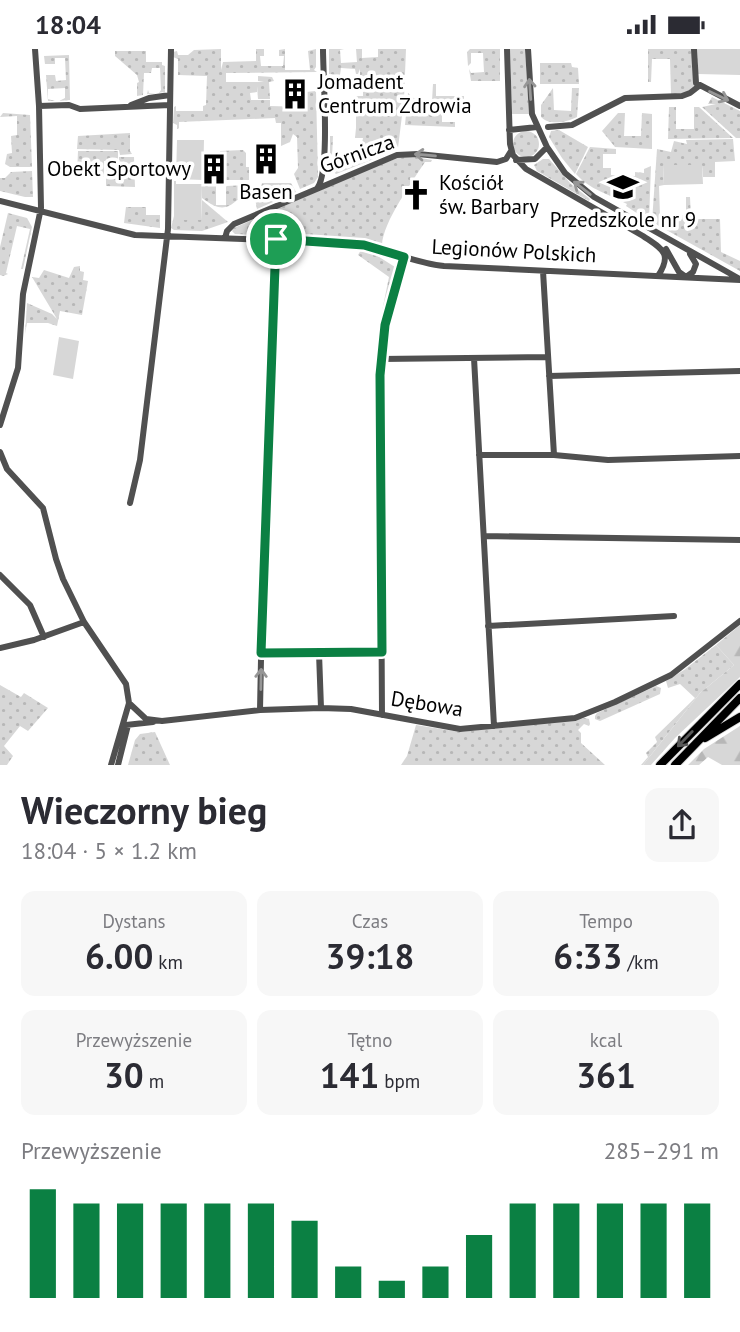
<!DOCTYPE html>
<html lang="pl">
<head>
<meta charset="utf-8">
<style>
  :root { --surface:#fff; --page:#f7f7f7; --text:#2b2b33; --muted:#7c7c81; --accent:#0b8043 }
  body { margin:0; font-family:"PT Sans",sans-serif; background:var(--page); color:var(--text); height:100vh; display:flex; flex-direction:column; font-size:26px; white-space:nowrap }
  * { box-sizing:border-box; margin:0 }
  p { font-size:23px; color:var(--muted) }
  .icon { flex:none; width:38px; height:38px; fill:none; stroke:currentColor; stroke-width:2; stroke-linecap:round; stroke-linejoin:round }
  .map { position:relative; height:716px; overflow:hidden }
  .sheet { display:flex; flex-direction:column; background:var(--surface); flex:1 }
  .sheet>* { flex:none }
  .pin { position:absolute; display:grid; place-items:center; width:60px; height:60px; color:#fff; margin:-30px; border:4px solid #fff; border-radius:50%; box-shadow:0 2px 7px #0007 }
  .round { display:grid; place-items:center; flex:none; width:74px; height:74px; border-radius:14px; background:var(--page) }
  .overview { display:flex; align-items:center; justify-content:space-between; height:119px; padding:0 21px }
  h1 { font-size:38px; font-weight:700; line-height:52px }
  .metrics { display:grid; grid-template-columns:repeat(3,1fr); gap:10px; height:119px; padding:7px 21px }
  .metrics div { display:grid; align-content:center; border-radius:14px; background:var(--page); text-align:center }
  .metrics b { font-size:35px; font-weight:700 }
  .metrics small { font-size:19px; font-weight:400 }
  .metrics p { font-size:19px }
  .chart { height:196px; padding:14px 21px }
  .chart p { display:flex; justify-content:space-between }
  .chart svg { width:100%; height:126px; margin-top:7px; stroke:var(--accent); stroke-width:6 }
  .status { display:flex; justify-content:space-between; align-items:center; height:49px; padding:0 35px; background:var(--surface); direction:ltr }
  .status svg { height:19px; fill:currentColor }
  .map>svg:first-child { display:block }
  .green { fill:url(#green-dots) }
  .forest { fill:url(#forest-firs) }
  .pitch { fill:#d7d7d7 }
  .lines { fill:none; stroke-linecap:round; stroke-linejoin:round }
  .major-casing { stroke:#dbdbdb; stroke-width:10 }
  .minor { stroke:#505050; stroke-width:6 }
  .major { stroke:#000; stroke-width:8 }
  .oneway { stroke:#969696 }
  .oneway2 { stroke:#595959 }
  .route-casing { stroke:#fff; stroke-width:14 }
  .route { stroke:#0b8043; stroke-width:9 }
  .labels { text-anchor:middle; stroke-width:7; stroke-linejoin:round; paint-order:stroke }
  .poi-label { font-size:21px; fill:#000; stroke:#fff; text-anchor:start }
  .street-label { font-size:21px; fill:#000; stroke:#fff }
</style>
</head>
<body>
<div class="status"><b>18:04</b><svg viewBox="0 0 49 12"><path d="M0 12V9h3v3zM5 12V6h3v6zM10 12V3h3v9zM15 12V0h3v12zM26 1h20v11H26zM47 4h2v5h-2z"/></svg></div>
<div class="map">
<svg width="740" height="716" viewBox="0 0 740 716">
  <defs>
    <pattern id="green-dots" width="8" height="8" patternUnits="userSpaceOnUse" patternTransform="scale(1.75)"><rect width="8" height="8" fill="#d7d7d7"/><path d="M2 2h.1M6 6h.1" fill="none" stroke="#b7b7b7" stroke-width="1.8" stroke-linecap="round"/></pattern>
    <pattern id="forest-firs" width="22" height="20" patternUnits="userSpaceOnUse" patternTransform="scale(1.75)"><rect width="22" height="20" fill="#d7d7d7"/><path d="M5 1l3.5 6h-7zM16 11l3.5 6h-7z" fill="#b7b7b7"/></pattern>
  </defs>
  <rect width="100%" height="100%" fill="#fff"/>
  <path class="green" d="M221,0V21L223,13L256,12V0H264V7H260L261,17H283L284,7H279V1L285,0V21H310L308,2L316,0V18L314,21L317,23L226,24V33H264L258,32V27L272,28L274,32L269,33L270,50H258L257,37V43L250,44L251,51H270V57L305,58L306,43L316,42L318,128L314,134L300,140L294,125L298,119L297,88L293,85L290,93L281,97V74H276L275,69L179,73V79L177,80V76L173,74L174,58L176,57V62H203V57L206,56L207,27L178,26V10L173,8V3L177,2L178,6H188L194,1Z
    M329,0H344L340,1L341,14L357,13L356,0H362V9L378,8V0H406L404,50L398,99L396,101L336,125L330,119V87H333L332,110H345L346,114L359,110L363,89H355L356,79V47H363V29H360V20L358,25H356L355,20L341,19L340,26L329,25Z
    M470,0H500V32H471L469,20L471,24L484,23L483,4H471V14L468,17L467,3Z
    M510,0H525L529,65H512Z
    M648,0H698L696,43L671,45L670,10H652L651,33H648Z
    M115,2H146V13H162V16L165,17V43L147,45L148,41L149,44H159L161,41L160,19H152L151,24H144L143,46L137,47V34L139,33L137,26L115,7Z
    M69,6L70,51L59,52L65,49V39L48,40V50L55,52H48L46,26H55L56,32L66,31L65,9H55V15H45L44,7Z
    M540,14H571L572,18L578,19L579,35H540Z
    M433,35H436V47H464V59H457V64H455L454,53H442V73H455V78L405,76L408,44L417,52H432Z
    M553,39L554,61L571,62L572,39H579L577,68C567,73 550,77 541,68V56Z
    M712,48L740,62V89H736L702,58L716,55H708Z
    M669,58H676V80H694V58H699L733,89L668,90Z
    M3,64L30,66L32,118H10L5,115L7,105L12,104L11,87L17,86V67L0,68Z
    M618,64H625L624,87H641L642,64L652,65V100L615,98L602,82Z
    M559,81L588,98L575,125L562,109L549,88L551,82Z
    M513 95a13 13 0 1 1 26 0a13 13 0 1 1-26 0Z
    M130,84V102L132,105L120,106L119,101L77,100L78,87Z
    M733,90L735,112L715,113V128H703L702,116H663L664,136L659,137L660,167L686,166V148H690L691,170H720L721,203L740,212V222L652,173L657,100L671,103L674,92L687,95L686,91Z
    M590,98L616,100V105H603V119H611V126L635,127V123L644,124V120L651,117L649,172L626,157L627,155C609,145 590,141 576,125Z
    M243,101L246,104V118H249V131H220V102Z
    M78,102H118V112H104V128H79L77,126Z
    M410,107L432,111L431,113H425C412,133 383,173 382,196L357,190L235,185L232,182L234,179L370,119L398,109Z
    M119,108H134L135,138L106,137V115L119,114Z
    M543,110H549L571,135L590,150L589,152L537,122L534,116Z
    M32,122L33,148H25L0,142V129H5L11,123Z
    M174,132H176V171H201L202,151L228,173L202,182L174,181L171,179L174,167Z
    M202,133H205L206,137H216V156H226V137L249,136V141C229,158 225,166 202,149Z
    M262,134H291L296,143L257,160L254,144L261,138Z
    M126,158H146V166H160V179L124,174Z
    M8,164L27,169L32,178L23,220H21L30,180L17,177L6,224L8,225L3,227L0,226V198Z
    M361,201L376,206L395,218L382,272H380L389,228L358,206Z
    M80,217V222L84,223L83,231L88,232L82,266L60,262L57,277L48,274H27L25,285L27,254L52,265L57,270L32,228L39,229L44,221L69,229L74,218Z
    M716,596L734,616L700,644L643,716H641L648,708L646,704L657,693L655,688L695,649L680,635L668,639L666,632L684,621Z
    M0,636L21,648L24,644L48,659L28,682L20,677L4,697L13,707L7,716H0Z
    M656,637L661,639L660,645L600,672L595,670V667L597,664Z
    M585,669L589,670L590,675L589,677L584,675L578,681L581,684V694L605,716H401L407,707L416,676L460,683Z
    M155,683L170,716H128L135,691L140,685Z"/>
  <path class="forest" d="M740,576V628L675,689L651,716H643L700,644L734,616L716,596Z
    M740,677V716H722L708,708L699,716H688L704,700Z"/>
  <path class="pitch" d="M698,0H740V26L698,25Z
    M177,91H204L203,131L176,130Z
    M663,116H702L703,135L664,136Z
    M176,135H202L201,171H176Z
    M59,288L79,292L73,330L53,326Z"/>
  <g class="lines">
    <g class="major-casing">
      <path id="major" d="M705,689L740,668
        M660,716L740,635
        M675,716L740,649"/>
    </g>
    <path class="minor" d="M507,0L510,95L513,106L526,120L643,187C662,200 673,204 658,227
      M528,0L532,65L547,98L565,124L594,148L738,229
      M694,0L696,34L740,57
      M131,56L149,49L170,46
      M39,57L69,56L80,60L170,56
      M548,78L572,76L625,49L682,47L690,44L699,37
      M509,81L537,78
      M516,111L535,110L547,98
      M318,138C330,121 323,26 323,0
      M0,152L135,186L348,194C382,197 411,214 444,217L740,231
      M225,189L227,182L234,175L397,106L418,105L497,113L506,110L511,102
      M666,200L679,223L686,228
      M543,222L554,406
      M686,228L693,223L696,215L690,205
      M474,309L494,677
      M381,310L547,308
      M549,327L740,322
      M0,376L18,319L23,245L41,159L39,57L35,0
      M0,403L7,420L43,459L56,510L63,530L84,573L126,635L129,654L111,716
      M479,406H554L608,411L740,407
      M130,454L140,411L168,180L171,0
      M484,487L740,491
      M0,526L30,556L44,588
      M488,577L674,567
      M0,599L34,591L84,573
      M261,604L382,603
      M319,604L321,659
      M129,654L146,670L162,672L260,661L321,659L351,660L460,680L575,669L615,653L671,626L740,572
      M260,661L263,509L276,190
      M382,666L380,326L385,276L404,208
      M126,676L153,673
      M118,716L128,676"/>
    <use href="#major" class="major"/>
  </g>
  <defs><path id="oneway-shaft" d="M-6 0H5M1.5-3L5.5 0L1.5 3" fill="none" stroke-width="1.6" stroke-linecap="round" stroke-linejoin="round" transform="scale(1.75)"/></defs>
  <g class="oneway">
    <use href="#oneway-shaft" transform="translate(530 40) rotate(-94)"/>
    <use href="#oneway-shaft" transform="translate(719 47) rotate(25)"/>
    <use href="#oneway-shaft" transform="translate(425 106) rotate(-175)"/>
    <use href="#oneway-shaft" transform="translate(582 139) rotate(-142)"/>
    <use href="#oneway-shaft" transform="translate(261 630) rotate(-89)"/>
  </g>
  <use class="oneway2" href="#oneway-shaft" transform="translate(685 690) rotate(134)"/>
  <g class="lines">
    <g class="route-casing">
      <path id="route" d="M276,190L364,196L404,208L385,276L380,326L382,603L261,604Z"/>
    </g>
    <use href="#route" class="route"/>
  </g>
  <defs>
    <g id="building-bare" transform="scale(2.415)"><path d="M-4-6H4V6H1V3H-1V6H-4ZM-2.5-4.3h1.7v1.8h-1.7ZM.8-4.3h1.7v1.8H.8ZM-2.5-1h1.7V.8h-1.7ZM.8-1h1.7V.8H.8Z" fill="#000" stroke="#fff" stroke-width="2.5" paint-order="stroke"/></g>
    <g id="school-bare" transform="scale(2.415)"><path d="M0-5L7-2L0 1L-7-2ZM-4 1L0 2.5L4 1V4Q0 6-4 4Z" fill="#000" stroke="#fff" stroke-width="2.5" paint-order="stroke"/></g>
    <g id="church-bare" transform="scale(2.415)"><path d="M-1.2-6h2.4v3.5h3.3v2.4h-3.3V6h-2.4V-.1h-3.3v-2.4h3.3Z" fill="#000" stroke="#fff" stroke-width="2.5" paint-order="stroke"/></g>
  </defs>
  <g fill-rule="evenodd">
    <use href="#building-bare" x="295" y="45"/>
    <use href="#building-bare" x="266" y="110"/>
    <use href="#building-bare" x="214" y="120"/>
    <use href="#school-bare" x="623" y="138"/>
    <use href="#church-bare" x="416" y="146"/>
  </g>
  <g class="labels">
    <g class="poi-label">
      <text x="318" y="40">Jomadent<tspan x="318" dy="24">Centrum Zdrowia</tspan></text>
      <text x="191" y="127" text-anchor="end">Obekt Sportowy</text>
      <text x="439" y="141">Kościół<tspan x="439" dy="24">św. Barbary</tspan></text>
      <text x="266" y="150" text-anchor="middle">Basen</text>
      <text x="623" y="178" text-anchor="middle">Przedszkole nr 9</text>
    </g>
    <g class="street-label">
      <text transform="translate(357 105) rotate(-20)" y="7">Górnicza</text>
      <text transform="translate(514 202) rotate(3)" y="7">Legionów Polskich</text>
      <text transform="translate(427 655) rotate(9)" y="7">Dębowa</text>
    </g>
  </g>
</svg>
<div class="pin" style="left:276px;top:190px;background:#1e9e55"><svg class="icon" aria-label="arrive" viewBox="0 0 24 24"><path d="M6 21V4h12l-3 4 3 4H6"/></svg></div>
</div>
<section class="sheet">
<div class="overview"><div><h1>Wieczorny bieg</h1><p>18:04 · 5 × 1.2 km</p></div><a class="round"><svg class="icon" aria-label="share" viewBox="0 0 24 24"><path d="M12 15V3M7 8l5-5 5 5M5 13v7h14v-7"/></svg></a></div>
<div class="metrics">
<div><p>Dystans</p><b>6.00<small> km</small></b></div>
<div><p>Czas</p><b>39:18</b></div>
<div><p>Tempo</p><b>6:33<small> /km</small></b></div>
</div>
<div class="metrics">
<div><p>Przewyższenie</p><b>30<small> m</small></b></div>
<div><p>Tętno</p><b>141<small> bpm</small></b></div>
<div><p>kcal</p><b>361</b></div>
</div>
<div class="chart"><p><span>Przewyższenie</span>285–291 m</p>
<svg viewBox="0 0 160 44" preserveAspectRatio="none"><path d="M5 44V6M15 44V11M25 44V11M35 44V11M45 44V11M55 44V11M65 44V17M75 44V33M85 44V38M95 44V33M105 44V22M115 44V11M125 44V11M135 44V11M145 44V11M155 44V11"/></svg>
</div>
</section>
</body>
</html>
